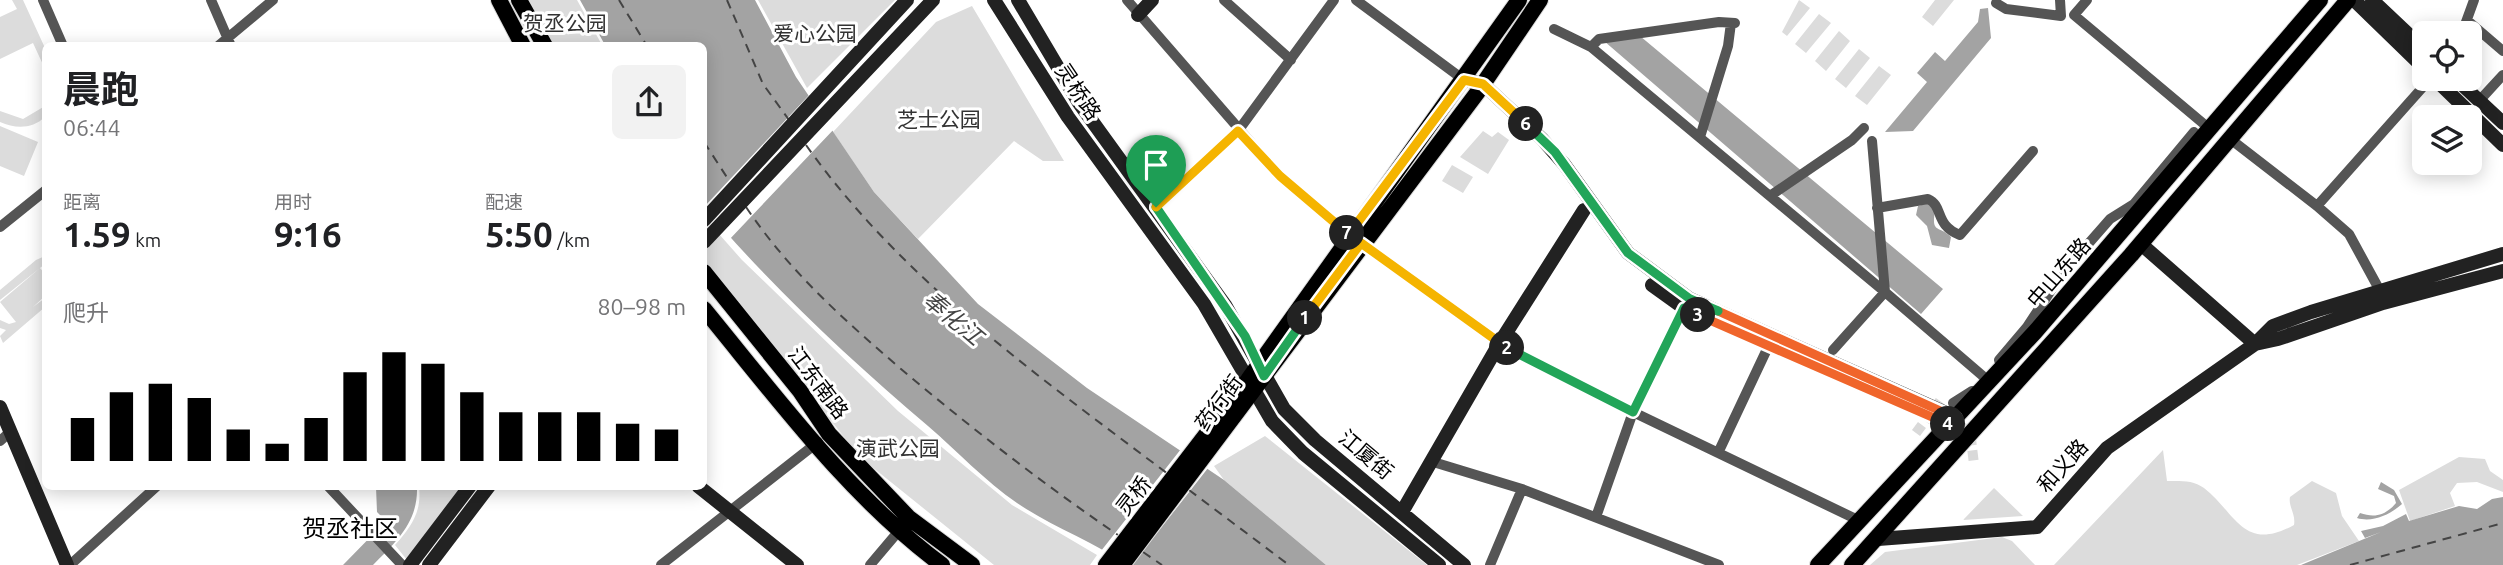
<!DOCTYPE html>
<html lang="zh">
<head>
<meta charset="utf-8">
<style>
  :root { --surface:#fff; --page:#f2f2f2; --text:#202124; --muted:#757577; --accent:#000 }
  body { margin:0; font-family:Ubuntu,"Noto Sans SC",sans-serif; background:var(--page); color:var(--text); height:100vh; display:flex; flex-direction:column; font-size:26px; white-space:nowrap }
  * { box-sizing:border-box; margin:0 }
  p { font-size:23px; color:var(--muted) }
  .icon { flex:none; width:38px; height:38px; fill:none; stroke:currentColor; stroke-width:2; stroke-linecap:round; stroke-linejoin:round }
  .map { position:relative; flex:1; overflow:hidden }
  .side { position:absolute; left:42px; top:42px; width:665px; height:448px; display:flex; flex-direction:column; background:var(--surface); border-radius:10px; box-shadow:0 4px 18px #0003 }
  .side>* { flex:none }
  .fabs { position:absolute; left:2412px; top:21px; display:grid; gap:14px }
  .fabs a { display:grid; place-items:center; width:70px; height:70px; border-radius:10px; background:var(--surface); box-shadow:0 4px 18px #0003; font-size:35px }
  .pin { position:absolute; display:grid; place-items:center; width:60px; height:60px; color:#fff; margin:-72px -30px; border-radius:50% 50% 50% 0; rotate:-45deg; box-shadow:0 0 7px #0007 }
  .pin .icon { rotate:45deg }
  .km { position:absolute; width:35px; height:35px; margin:-18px; border-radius:50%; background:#222; color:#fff; font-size:19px; line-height:35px; text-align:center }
  .round { display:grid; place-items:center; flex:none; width:74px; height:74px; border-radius:10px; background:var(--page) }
  .headline { display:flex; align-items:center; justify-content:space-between; height:119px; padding:0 21px }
  h1 { font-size:38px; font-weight:700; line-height:52px }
  .figures { display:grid; grid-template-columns:repeat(3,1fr); gap:10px; height:119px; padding:7px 21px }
  .figures div { display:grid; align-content:center }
  .figures b { font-size:35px; font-weight:700 }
  .figures small { font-size:19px; font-weight:400 }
  .figures p { font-size:19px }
  .chart { height:196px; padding:14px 21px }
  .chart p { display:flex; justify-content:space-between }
  .chart svg { width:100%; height:126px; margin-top:7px; stroke:var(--accent); stroke-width:6 }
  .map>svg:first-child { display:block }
  .green { fill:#dcdcdc }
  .water { fill:#a3a3a3 }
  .pier { fill:#fff }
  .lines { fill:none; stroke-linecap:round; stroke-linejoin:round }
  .ferry { stroke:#444; stroke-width:2; stroke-dasharray:9 7; stroke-linecap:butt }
  .street-tunnel { stroke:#d9d9d9; stroke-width:10; stroke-dasharray:10 5; stroke-linecap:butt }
  .primary-casing { stroke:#dbdbdb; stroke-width:18 }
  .street { stroke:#555; stroke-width:10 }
  .secondary { stroke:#222; stroke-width:14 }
  .primary { stroke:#000; stroke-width:16 }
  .split-1-casing { stroke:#fff; stroke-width:14 }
  .split-2-casing { stroke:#fff; stroke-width:14 }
  .split-3-casing { stroke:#fff; stroke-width:14 }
  .split-4-casing { stroke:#fff; stroke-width:14 }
  .split-5-casing { stroke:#fff; stroke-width:14 }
  .split-6-casing { stroke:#fff; stroke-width:14 }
  .split-7-casing { stroke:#fff; stroke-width:14 }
  .split-8-casing { stroke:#fff; stroke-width:14 }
  .split-1 { stroke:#22a559; stroke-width:9 }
  .split-2 { stroke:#f5b400; stroke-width:9 }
  .split-3 { stroke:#22a559; stroke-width:9 }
  .split-4 { stroke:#f0652b; stroke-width:9 }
  .split-5 { stroke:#f0652b; stroke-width:9 }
  .split-6 { stroke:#22a559; stroke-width:9 }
  .split-7 { stroke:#f5b400; stroke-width:9 }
  .split-8 { stroke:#f5b400; stroke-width:9 }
  .labels { text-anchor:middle; stroke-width:6; stroke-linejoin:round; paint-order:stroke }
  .park-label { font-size:21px; fill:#333; stroke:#fff }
  .street-label { font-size:21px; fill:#000; stroke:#fff }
  .water-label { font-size:23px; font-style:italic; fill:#444; stroke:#fff }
  .quarter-label { font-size:24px; fill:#000; stroke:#fff }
</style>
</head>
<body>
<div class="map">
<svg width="2503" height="565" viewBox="0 0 2503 565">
  <rect width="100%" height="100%" fill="#fff"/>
  <path class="green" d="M12,0H23L45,48V69L33,43L0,59V17L17,9Z
    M529,0H577L602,45H552Z
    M758,0H895L807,88Z
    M1799,0L1810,8L1787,36L1782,32Z
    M1935,0H1954L1933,26L1922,17Z
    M972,6L1064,161H1043L1014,141L918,239L874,192L833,132L936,22Z
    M1819,14L1831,23L1806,53L1795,44Z
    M1839,31L1850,41L1826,71L1815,61Z
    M1859,49L1870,58L1846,88L1835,79Z
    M1879,66L1891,75L1867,105L1855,96Z
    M45,106V117C32,129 16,129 0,122V111L23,119Z
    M0,126L38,142L24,176L0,166Z
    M1483,131L1492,137L1498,132L1509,140L1488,174L1460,157Z
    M1452,165L1473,177L1463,193L1442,181Z
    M719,234L742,260L898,411L1012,505L1097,555L1090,565H994L861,458L704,263V249Z
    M45,256V264L0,300V290L36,260Z
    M40,268L45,274V296L33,307L45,298V307L3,343L0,336L6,330L0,328V320L9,324L16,322L0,302Z
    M1265,436L1427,565H1326L1224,480L1214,466Z
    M2163,450L2167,481C2181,481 2193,480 2204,488C2236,513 2243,553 2294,525C2296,514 2288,506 2290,497L2312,481L2336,493L2342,516L2359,541L2297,565H2054Z
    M2459,457L2485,459L2490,471L2503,480V492L2477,482L2457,483L2450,493L2455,506L2410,521L2399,490Z
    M419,487H463L407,560L395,545C411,527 422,512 419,487Z
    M1994,488L2023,516L1963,520Z
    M2002,537L2012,541L2035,565H1870L1885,552Z"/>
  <path class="water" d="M580,0H755L796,77L874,192L978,304L1087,388L1224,480L1326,565H1127C1093,541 1052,527 1017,503C985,481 957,451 928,426C848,358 772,287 704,207V46L605,45Z
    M1988,8L1991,38L1913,131L1885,132L1927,82L1917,73L1935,52L1945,61L1978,22L1980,9Z
    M1640,36L1943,289L1921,314L1604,41Z
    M1928,203L1935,211C1931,234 1939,225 1951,237L1949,248L1932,245L1927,226L1916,215L1918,206Z
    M2381,482L2394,490L2402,504C2391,514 2373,523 2357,518L2360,513C2374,518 2385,516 2396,503L2394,496L2378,489Z
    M376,487H417C418,522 397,541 373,565H343L386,521L377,512Z
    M2503,497V565H2301L2381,532L2365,538L2361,531L2383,526L2406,514L2409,521L2459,506L2477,509L2492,499Z"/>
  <path class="pier" d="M811,93L835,128L728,241L704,213V207Z
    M1181,449L1208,468L1132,565H1121L1101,551Z"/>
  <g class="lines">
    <path class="ferry" d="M619,0L647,46
      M727,0L763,84L789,120
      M704,142L730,182
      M806,145C901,279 1038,376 1168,474
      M746,207C789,271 843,319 901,369C971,428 1042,483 1118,535
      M1189,490L1289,565
      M1143,552L1162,565
      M2350,565L2503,523"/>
    <path class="street-tunnel" d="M1947,420L1970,431L1974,464
      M1916,433L1942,398"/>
    <g class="primary-casing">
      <path id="primary" d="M499,0L523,46
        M519,0L545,46
        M704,272L800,391L829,434L909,518L972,565
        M704,309C778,399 848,495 942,565
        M1106,565L1248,380L1519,0
        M1122,565L1477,93L1540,0
        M1818,565L2035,332L2320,0
        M1852,565L2131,255L2348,0"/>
    </g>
    <path class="street" d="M43,0L63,46
      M211,0L231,46
      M1127,0L1280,176L1349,234L1499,344L1633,412L1860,521
      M1224,0L1291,60
      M1356,0L1464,80
      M2087,0L2074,15L2211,130
      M1996,3L2006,9L2061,16L2060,0
      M2468,21L2503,51
      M1554,29L1591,47L1885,292L1833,350
      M2462,33L2474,0
      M218,46L273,0
      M1591,47L1599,39L1719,22L1735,23
      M2479,101L2503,75
      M1700,137L1728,46L1731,23
      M2229,138L2317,206L2349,234L2379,289
      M1872,141L1885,292L1984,377
      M1770,196L1852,140L1864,128
      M2317,206L2430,79
      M1156,207L1238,131L1334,0
      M1877,208L1928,199C1944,206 1934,225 1960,235L2033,151
      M0,227L46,190
      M1999,360L2027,327L2061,275L2110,219L2134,204L2194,132
      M1953,403L1972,391
      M0,441L10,432
      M1718,453L1768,347
      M1430,461L1522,489L1719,565
      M328,486L402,565
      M1596,517L1633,412L1684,308
      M70,565L157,486
      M661,565L818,442
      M870,565L903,526
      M1490,565L1522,489"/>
    <path class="secondary" d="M994,0L1068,117L1204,304L1272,421L1303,453L1439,565
      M1018,0L1079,103L1225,305L1284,409L1315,440L1464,565
      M2354,0L2424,68
      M2372,0L2424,49
      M1138,15L1152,0
      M2435,79L2503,145
      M2456,79L2503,123
      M1464,80L1483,84L1542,139L1564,164L1628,253L1690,299L1957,418
      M704,220L907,0
      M704,242L933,0
      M2141,244L2255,344L2273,326L2311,312L2503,254
      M1652,285L1684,308L1863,386
      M0,407L67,565
      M698,486L797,565
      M1402,512L1499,344L1584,210
      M1878,539L2037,527L2107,448L2255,344L2278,339L2383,303L2503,271
      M410,565L470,486
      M429,565L489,486"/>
    <use href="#primary" class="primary"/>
  </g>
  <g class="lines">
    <g class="split-1-casing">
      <path id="split-1" d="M1156,207L1245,336L1264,376L1305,318"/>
    </g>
    <g class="split-2-casing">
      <path id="split-2" d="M1305,318L1361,243L1507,348"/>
    </g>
    <g class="split-3-casing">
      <path id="split-3" d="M1507,348L1633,412L1684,308L1698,315"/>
    </g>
    <g class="split-4-casing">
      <path id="split-4" d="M1698,315L1948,424"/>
    </g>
    <g class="split-5-casing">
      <path id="split-5" d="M1718,311L1956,418L1948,424"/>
    </g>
    <g class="split-6-casing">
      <path id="split-6" d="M1526,124L1555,152L1628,253L1690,299L1718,311"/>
    </g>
    <g class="split-7-casing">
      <path id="split-7" d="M1347,233L1349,234L1464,80L1483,84L1526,124"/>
    </g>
    <g class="split-8-casing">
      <path id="split-8" d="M1156,207L1238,131L1280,176L1347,233"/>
    </g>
    <use href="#split-1" class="split-1"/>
    <use href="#split-2" class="split-2"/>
    <use href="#split-3" class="split-3"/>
    <use href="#split-4" class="split-4"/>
    <use href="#split-5" class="split-5"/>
    <use href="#split-6" class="split-6"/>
    <use href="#split-7" class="split-7"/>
    <use href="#split-8" class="split-8"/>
  </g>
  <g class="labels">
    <g class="park-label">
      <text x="565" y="31">贺丞公园</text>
      <text x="815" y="41">爱心公园</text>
      <text x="939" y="127">芝士公园</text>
      <text x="898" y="456">演武公园</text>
    </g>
    <g class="street-label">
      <text transform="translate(1078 92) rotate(56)" y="7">灵桥路</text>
      <text transform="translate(2059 273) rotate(-49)" y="7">中山东路</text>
      <text transform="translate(818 383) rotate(53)" y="7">江东南路</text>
      <text transform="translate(1219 403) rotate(-53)" y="7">药行街</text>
      <text transform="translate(1366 455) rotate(40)" y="7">江厦街</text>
      <text transform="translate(2063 466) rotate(-48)" y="7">和义路</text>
      <text transform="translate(1134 496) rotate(-52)" y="7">灵桥</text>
    </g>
    <g class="water-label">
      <text transform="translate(953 318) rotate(40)" y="8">奉化江</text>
    </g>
    <g class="quarter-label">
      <text x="350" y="537">贺丞社区</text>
    </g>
  </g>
</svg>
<div class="fabs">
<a><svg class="icon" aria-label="locate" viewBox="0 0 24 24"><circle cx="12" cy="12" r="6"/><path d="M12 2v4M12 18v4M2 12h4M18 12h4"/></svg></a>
<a><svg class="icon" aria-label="layers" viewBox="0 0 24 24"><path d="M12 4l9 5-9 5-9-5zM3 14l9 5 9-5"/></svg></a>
</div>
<div class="pin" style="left:1156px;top:207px;background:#1e9e55"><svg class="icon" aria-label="arrive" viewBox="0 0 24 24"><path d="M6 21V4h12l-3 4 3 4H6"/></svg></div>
<b class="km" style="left:1305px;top:318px">1</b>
<b class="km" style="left:1507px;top:348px">2</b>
<b class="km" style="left:1698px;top:315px">3</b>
<b class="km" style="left:1948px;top:424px">4</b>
<b class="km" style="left:1526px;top:124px">6</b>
<b class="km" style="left:1347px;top:233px">7</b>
<section class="side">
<div class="headline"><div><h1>晨跑</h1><p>06:44</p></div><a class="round"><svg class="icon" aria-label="share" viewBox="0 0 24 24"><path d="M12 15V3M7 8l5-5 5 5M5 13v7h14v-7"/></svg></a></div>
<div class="figures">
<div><p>距离</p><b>1.59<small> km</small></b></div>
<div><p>用时</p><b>9:16</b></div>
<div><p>配速</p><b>5:50<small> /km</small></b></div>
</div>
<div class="chart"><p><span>爬升</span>80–98 m</p>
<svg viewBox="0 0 160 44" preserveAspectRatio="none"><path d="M5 44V29M15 44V20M25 44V17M35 44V22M45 44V33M55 44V38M65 44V29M75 44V13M85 44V6M95 44V10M105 44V20M115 44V27M125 44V27M135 44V27M145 44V31M155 44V33"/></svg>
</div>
</section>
</div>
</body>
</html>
